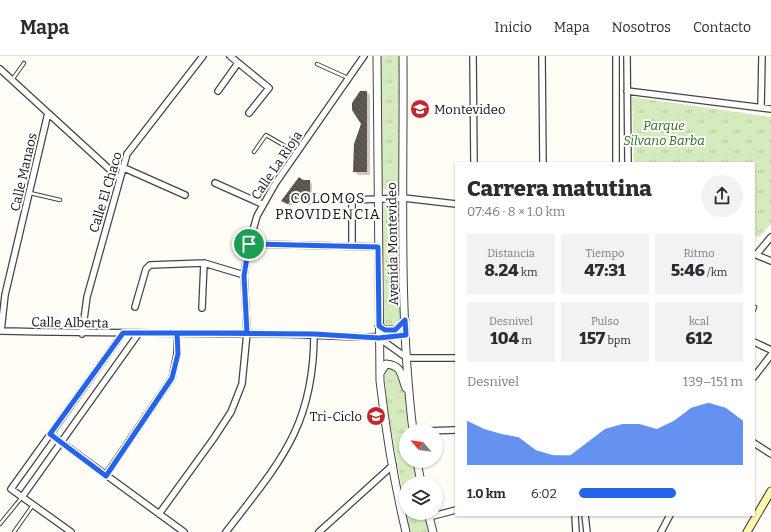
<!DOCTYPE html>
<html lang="es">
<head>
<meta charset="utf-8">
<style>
  :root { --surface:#fff; --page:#f2f2f3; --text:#2b2b33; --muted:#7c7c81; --line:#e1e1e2; --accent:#2563eb }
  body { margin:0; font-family:Bitter,serif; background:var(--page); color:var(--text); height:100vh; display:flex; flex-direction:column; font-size:15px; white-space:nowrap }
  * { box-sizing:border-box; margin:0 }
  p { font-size:13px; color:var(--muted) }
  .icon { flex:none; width:22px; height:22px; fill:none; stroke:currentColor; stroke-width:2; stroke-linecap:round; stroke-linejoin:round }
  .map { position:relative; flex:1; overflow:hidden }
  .panel { position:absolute; left:455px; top:106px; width:300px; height:354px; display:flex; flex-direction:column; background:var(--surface); border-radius:0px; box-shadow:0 1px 3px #0004 }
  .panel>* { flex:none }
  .needle { width:26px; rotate:298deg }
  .controls { position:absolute; left:399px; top:368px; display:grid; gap:8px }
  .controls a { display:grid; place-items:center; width:44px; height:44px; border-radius:50%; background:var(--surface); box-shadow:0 1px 3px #0004; font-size:20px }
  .pin { position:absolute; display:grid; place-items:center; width:34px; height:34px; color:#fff; margin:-17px; border:2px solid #fff; border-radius:50%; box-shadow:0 1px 4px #0007 }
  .round { display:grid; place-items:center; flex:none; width:42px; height:42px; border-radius:21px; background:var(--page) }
  .summary { display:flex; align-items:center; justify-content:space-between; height:68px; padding:0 12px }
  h1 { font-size:22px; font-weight:800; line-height:30px }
  .stats { display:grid; grid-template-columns:repeat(3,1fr); gap:6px; height:68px; padding:4px 12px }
  .stats div { display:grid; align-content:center; border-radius:0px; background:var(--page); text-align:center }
  .stats b { font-size:17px; font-weight:800 }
  .stats small { font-size:11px; font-weight:400 }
  .stats p { font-size:11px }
  .chart { height:112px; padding:8px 12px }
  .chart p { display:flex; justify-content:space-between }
  .chart svg { width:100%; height:72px; margin-top:4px; fill:var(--accent); opacity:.7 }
  ul { padding:0 12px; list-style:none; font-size:13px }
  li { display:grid; grid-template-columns:64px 48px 1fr; align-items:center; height:30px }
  li i { height:10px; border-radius:5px; background:var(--accent) }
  header { display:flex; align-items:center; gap:24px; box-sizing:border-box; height:56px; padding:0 20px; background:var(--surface); border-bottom:1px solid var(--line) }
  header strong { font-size:19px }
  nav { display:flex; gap:22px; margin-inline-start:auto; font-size:14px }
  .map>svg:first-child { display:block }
  .park { fill:url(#park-tufts) }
  .shadow { fill:#0003 }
  .building { fill:url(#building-back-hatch) }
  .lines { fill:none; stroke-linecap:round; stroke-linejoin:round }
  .service-casing { stroke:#444; stroke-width:4.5 }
  .minor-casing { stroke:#444; stroke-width:8 }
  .tertiary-casing { stroke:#444; stroke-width:9 }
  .secondary-casing { stroke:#333; stroke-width:9 }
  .service { stroke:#fff; stroke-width:2.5 }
  .minor { stroke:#fff; stroke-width:5.5 }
  .tertiary { stroke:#fff; stroke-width:7 }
  .secondary { stroke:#fff6b0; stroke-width:7 }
  .route-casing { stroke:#fff; stroke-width:8 }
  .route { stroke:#2563eb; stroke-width:5 }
  .labels { text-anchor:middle; stroke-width:4; stroke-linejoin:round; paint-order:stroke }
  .poi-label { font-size:13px; fill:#111; stroke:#fff; text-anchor:start }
  .park-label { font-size:13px; font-style:italic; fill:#2f6b1f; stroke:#fff }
  .street-label { font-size:13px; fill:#111; stroke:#fff }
  .neighbourhood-label { font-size:14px; letter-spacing:1px; fill:#111; stroke:#fff }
</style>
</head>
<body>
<header>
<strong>Mapa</strong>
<nav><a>Inicio</a><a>Mapa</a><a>Nosotros</a><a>Contacto</a></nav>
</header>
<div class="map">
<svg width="771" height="476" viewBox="0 0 771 476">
  <defs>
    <pattern id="park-tufts" width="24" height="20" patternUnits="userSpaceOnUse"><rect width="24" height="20" fill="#d5ebbd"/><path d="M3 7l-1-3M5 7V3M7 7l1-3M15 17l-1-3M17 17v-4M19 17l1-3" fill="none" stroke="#b6c8a1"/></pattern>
    <pattern id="building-back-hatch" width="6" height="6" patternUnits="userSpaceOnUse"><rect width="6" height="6" fill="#5a524d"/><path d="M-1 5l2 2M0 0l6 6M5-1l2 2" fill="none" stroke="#6d6662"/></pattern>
  </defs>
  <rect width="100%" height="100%" fill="#fffdf5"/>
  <path class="park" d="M380,0H399L398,135L380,133Z
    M632,41L771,61V168L759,181L754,180V107H634Z
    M383,147L399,148L401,266L397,271L384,273Z
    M385,311L399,313L405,340L408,375H406V405H413L417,427H406V457H424L428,476H410C404,449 400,421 395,394C390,366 385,339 385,311Z"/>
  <path class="shadow" d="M367,36L370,39V119H358L354,115Z
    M303,125H310L312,128V149H309L306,145H294L291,150L284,147L282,145Z"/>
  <path class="building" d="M360,35H367V116H353L354,88L361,68L352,54V47Z
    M299,121L303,124H310V147H305V142L292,143L288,148L281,145Z"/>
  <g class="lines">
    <g class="service-casing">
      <path id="service" d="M317,8L348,22
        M12,24L24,7
        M254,96L266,79L297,97
        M30,137L60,144
        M754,254L755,251
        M0,468L22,441
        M14,476L33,449"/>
    </g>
    <g class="minor-casing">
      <path id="minor" d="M230,0L269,32L249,57
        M473,0L474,107
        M542,0L543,107
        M616,0V107
        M627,0L628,107
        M0,13L119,122
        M218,35L238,7
        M627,35L771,53
        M761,51L762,0
        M122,111L185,139
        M215,127L262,148
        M249,188L378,191
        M352,190V146L354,144L404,142L456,148
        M754,198L771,205
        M756,199L771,181
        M135,251L146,213L150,209L204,207L244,219
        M202,252L204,207
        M0,275C91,277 182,277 273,278C317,278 362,284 406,279
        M1,275L5,239L48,57
        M82,278L87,241L127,98L203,0
        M379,282L407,302H456
        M754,286L771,294
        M754,321L771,299
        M424,375L456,374
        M50,378L184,476
        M754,387L771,398
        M106,419L172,322L177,298V277
        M22,441L139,277
        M159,458L214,382L231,356L242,328L247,277L244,219L249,188L257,160L275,128L364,0
        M575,459L576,476
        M585,459L587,476
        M429,461L456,454
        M71,476L11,433L123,277
        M226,476C279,407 314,371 314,278
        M319,476L393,409
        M661,476L670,459"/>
    </g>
    <g class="tertiary-casing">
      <path id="tertiary" d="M377,0L380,325C386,376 394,426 406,476
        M403,0C404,125 398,251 413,375
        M379,270L385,274H397L405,264
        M380,317L386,308C403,310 400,318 406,332
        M417,405L421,427
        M428,457L433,476"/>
    </g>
    <g class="secondary-casing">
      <path id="secondary" d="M747,476L771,435"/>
    </g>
    <use href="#service" class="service"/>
    <use href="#minor" class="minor"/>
    <use href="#tertiary" class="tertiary"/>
    <use href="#secondary" class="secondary"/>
  </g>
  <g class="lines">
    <g class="route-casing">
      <path id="route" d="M249,188L244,220L247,277H123L50,378L106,420L172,322L178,298L177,277L314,278L379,282L406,279L405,264L395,274H385L379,270L378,191L249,188"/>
    </g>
    <use href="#route" class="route"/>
  </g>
  <defs>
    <g id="school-disc" transform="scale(1)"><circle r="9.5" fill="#c4262e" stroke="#fff"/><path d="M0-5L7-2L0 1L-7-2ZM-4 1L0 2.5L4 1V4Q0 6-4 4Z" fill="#fff"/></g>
  </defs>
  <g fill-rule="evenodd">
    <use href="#school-disc" x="420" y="53"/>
    <use href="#school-disc" x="376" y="360"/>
  </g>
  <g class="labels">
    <g class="poi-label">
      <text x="434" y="58">Montevideo</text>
      <text x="362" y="365" text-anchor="end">Tri-Ciclo</text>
    </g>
    <g class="park-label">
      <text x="664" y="74">Parque<tspan x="664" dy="15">Silvano Barba</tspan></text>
    </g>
    <g class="street-label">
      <text transform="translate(276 109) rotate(-56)" y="5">Calle La Rioja</text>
      <text transform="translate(23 116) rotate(-77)" y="5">Calle Manaos</text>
      <text transform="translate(105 136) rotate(-73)" y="5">Calle El Chaco</text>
      <text transform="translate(392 188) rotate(-91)" y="5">Avenida Montevideo</text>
      <text transform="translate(70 266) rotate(1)" y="5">Calle Alberta</text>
    </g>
    <g class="neighbourhood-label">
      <text x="328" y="147">COLOMOS<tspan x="328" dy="16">PROVIDENCIA</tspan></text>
    </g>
  </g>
</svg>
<div class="controls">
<a><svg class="needle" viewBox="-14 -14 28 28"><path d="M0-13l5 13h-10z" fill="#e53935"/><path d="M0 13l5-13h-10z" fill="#7c7c81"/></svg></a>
<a><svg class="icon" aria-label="layers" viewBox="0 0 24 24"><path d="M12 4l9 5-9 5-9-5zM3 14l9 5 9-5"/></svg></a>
</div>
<div class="pin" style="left:249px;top:188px;background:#1e9e55"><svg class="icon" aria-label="arrive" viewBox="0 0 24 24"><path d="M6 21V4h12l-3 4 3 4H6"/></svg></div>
<section class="panel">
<div class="summary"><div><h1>Carrera matutina</h1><p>07:46 · 8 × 1.0 km</p></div><a class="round"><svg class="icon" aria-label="share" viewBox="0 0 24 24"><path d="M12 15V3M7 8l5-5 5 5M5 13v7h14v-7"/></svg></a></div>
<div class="stats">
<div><p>Distancia</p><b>8.24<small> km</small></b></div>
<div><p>Tiempo</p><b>47:31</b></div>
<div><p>Ritmo</p><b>5:46<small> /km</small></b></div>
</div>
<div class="stats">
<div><p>Desnivel</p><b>104<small> m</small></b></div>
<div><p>Pulso</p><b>157<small> bpm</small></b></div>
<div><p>kcal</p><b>612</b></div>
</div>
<div class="chart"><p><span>Desnivel</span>139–151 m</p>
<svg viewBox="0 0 160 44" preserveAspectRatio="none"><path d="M0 44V17L10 22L20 25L30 27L40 35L50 38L60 38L70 30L80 22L90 19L100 19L110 22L120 17L130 9L140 6L150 9L160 17V44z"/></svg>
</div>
<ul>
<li><b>1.0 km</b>6:02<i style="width:59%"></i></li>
</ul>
</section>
</div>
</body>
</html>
